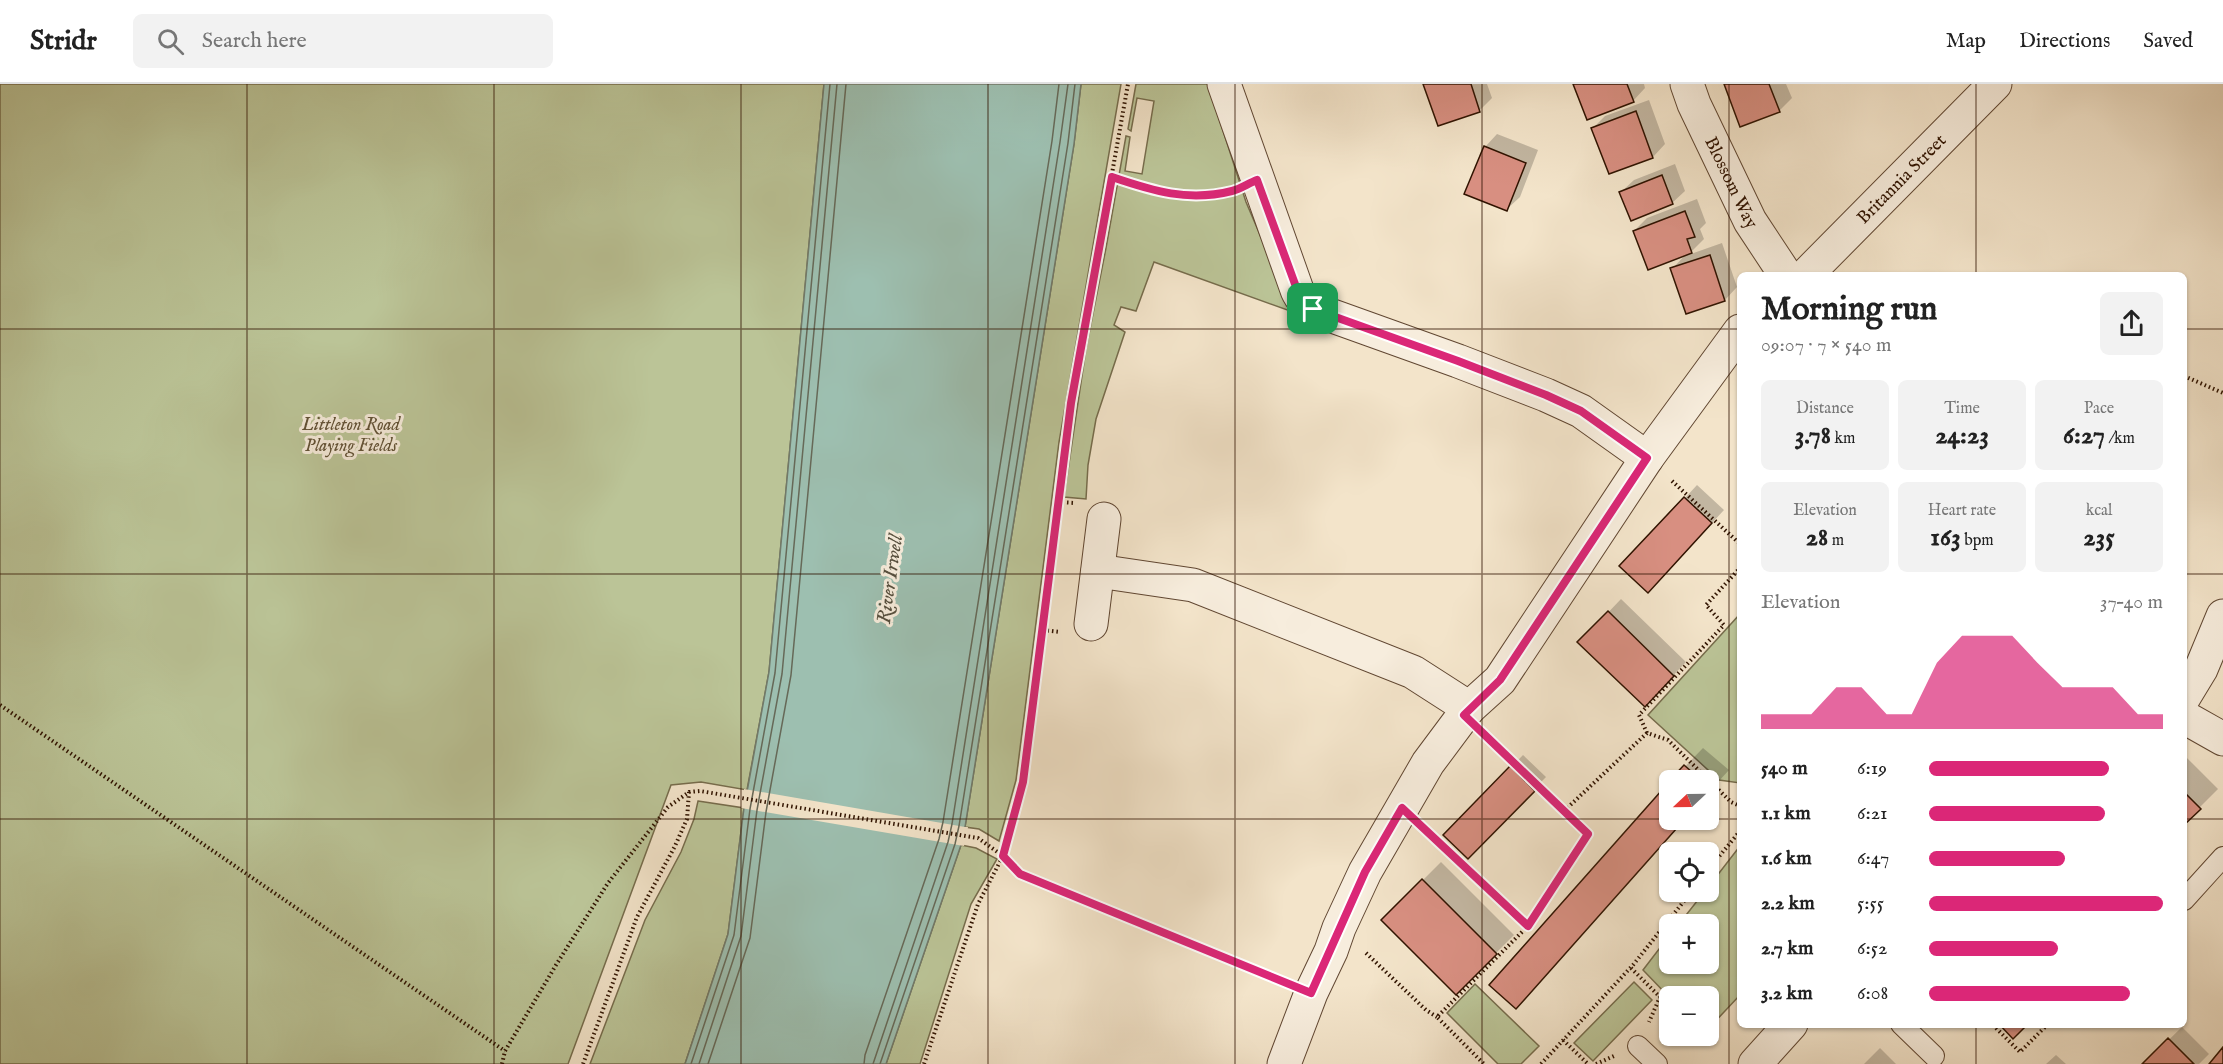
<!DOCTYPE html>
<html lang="en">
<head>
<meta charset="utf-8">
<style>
  :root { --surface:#fff; --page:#f2f2f2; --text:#222; --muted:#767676; --line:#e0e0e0; --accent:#db2777 }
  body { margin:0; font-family:"IM FELL English",serif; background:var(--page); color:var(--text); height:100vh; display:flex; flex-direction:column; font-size:22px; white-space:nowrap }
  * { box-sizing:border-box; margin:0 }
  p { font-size:20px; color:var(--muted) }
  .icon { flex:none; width:33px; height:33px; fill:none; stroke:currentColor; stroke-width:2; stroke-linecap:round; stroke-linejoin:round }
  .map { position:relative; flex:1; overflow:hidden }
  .drawer { position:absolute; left:1737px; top:188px; width:450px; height:756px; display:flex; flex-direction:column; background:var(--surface); border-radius:9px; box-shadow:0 2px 4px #0004 }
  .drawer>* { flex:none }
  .needle { width:39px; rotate:248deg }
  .tools { position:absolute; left:1659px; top:686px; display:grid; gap:12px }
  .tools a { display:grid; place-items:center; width:60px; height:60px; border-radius:9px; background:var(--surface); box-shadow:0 2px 4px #0004; font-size:30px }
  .pin { position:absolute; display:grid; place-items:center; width:51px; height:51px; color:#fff; margin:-26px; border-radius:12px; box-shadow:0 3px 9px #0006 }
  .round { display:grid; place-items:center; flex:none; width:63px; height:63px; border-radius:9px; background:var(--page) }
  .headline { display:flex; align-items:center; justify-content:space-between; height:102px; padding:0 24px }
  h1 { font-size:33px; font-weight:700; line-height:45px }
  .metrics { display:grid; grid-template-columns:repeat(3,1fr); gap:9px; height:102px; padding:6px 24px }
  .metrics div { display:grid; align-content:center; border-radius:9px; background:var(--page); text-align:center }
  .metrics b { font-size:26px; font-weight:700 }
  .metrics small { font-size:16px; font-weight:400 }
  .metrics p { font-size:16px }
  .chart { height:168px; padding:12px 24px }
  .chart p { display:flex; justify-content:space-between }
  .chart svg { width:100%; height:108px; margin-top:6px; fill:var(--accent); opacity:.7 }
  ul { padding:0 24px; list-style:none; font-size:20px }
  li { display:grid; grid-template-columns:96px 72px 1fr; align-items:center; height:45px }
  li i { height:15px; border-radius:8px; background:var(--accent) }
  header { display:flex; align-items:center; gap:36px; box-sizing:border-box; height:84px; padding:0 30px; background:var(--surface); border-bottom:2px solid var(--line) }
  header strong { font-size:28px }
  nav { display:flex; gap:33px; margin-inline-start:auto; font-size:21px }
  .search { width:420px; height:54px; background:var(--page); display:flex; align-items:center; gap:15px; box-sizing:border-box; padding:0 21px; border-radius:9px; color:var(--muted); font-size:22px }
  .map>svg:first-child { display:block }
  .green { fill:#bbc497; stroke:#766c4c; stroke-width:1.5 }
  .water { fill:#9dbfb0; stroke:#717a6a; stroke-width:1.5 }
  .pier { fill:#f3e4ca }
  .shadow { fill:#0003 }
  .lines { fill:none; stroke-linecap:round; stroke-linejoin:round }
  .shore { stroke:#666958; stroke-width:1.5 }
  .building { fill:#d88f81; stroke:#301300; stroke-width:1.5 }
  .lane-casing { stroke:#614732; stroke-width:22 }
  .street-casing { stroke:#614732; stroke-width:35 }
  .path { stroke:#301300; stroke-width:4; stroke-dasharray:1.5 3; stroke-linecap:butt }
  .lane { stroke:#f7eddd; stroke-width:20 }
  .street { stroke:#f7eddd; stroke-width:33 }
  .route-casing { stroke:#fff; stroke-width:12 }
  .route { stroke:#db2777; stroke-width:8 }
  .grid { fill:none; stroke:#301300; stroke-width:1.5; stroke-opacity:0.55 }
  .labels { text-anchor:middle; stroke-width:6; stroke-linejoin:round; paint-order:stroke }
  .street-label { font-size:18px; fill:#301300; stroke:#f7eddd }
  .park-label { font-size:18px; font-style:italic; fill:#615135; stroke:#f7eddd }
  .water-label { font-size:20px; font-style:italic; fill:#564f3e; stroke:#f7eddd }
</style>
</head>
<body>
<header>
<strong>Stridr</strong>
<div class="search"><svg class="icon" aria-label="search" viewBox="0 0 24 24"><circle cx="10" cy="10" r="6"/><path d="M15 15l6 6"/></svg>Search here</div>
<nav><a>Map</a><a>Directions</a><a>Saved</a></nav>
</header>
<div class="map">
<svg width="2223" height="980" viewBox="0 0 2223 980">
  <rect width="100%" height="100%" fill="#f3e4ca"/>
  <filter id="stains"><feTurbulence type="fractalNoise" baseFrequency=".00333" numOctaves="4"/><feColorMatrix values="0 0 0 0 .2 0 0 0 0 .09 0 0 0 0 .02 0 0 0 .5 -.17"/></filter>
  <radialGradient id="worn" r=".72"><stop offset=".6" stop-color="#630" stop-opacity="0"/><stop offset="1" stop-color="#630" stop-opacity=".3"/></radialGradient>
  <path class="green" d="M0,0H824L769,588L747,706L701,698L671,701L568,980H0Z
    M1081,0H1121L1059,358L1016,696L999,757L979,745L965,743L1074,60Z
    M1136,0H1208L1246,118L1293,228L1154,178L1136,227L1121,223L1114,241L1125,248L1096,335L1088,381L1086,415L1064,413L1086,265L1106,164L1126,52L1130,53L1125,87L1142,90L1154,17L1137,14L1131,47L1128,45Z
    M1740,530V699L1719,696L1648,631Z
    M698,717L744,724L728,850L685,980H590L645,836L681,768L694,735Z
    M961,761L976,764L997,775L971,820L920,980H886Z
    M1740,762V911L1709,944L1708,912L1669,913L1643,886L1669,852L1670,879H1708V840H1679L1705,807H1708L1709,802Z
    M1634,898L1652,916L1593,977L1574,959Z
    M1475,900L1539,962L1521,980H1498L1447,929Z"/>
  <path class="water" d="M824,0H1081L1074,60L965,743L961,761L886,980H685L728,850L744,724L769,588Z"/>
  <path class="pier" d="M744,705L965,743H968L964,762L741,724Z"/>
  <path class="shadow" d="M1424,0H1487L1492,14L1480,26L1438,40Z
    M1576,0H1644L1645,4L1633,17Z
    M1726,0H1786L1792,14L1779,27Z
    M1649,16L1665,60L1653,73L1593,44L1605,32Z
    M1497,50L1538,66L1520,113L1507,125L1485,63Z
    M1675,80L1685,107L1672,119L1621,108L1634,96Z
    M1697,115L1706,139L1700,145L1704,155L1688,171L1722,159L1737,203L1725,216L1672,185L1687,169L1634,147L1647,134Z
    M1697,401L1724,426L1660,495L1685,414Z
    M1621,515L1686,578L1645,621L1580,558Z
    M1703,664L1729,686L1708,709V696H1672Z
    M1523,671L1546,693L1468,773L1445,751Z
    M2184,671L2218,705L2184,739Z
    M1441,778L1514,851L1456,909L1383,836Z
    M2182,943L2209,970L2199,980H2144Z
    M1880,964L1896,980H1864Z
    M2056,971L2066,980H2046Z"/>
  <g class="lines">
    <path class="shore" d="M691,980L734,851L750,725L775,589L830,0
      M699,980L741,852L757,726L782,590L837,0
      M708,980L750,854L766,728L791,591L846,0
      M864,980L865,971L939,755L943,738L1052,57L1059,0
      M873,980L948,758L952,740L1060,58L1068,0
      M880,980L955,760L959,742L1068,59L1075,0"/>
  </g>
  <path class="building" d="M1423,0H1471L1480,28L1438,42Z
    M1573,0H1627L1634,18L1587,36Z
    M1724,0H1769L1780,28L1740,43Z
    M1636,27L1653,74L1609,90L1591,44Z
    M1484,62L1526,79L1507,127L1464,110Z
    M1662,91L1673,120L1631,137L1619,108Z
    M1685,127L1695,153L1687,155L1692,169L1648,186L1633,147Z
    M1710,171L1725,217L1686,230L1670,184Z
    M1684,413L1712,439L1648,509L1619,482Z
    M1608,527L1674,592L1645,623L1577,558Z
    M1684,681L1701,696H1670Z
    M1510,682L1535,707L1468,775L1443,751Z
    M1670,697V735H1685L1516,925L1489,901Z
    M2184,708L2201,725L2184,741Z
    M1422,795L1497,870L1456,911L1381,836Z
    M1999,940H2028L2013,955Z
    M2168,954L2194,980H2142Z
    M2223,963V980H2209Z"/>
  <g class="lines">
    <g class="lane-casing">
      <path id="lane" d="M2184,816L2223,773
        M1901,940L1934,972
        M1638,962L1657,980"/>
    </g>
    <g class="street-casing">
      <g id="street">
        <path d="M1224,0L1296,203C1299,213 1305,218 1313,225L1458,277L1546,311L1581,327L1647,374"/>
        <path id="s1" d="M1687,0L1694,20L1750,137L1785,190"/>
        <path id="s2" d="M1807,190L1995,0"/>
        <path d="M1098,487L1193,501L1413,588L1469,624"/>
        <path d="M1091,540L1104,435"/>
        <path d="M2184,613L2201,585L2223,532"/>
        <path d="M2184,633L2223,655"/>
        <path d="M1284,980L1311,909L1331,867L1339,844L1365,788L1428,679L1469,624L1500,596L1647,374L1740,247"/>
        <path d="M1755,980L1791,940"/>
      </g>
    </g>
    <path class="path" d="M1112,93L1158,109L1194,112L1226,108
      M2184,292L2223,309
      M1672,397L1740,460
      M1058,418L1075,419
      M1043,546L1060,548
      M0,621L505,967
      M1647,649L1639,631L1724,541L1706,521L1740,484
      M1488,653L1588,750L1528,842
      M1564,727L1647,649L1668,656L1731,718L1740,722
      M1426,746L1528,842L1437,933L1484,980
      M1708,786L1740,747
      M1366,869L1426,926L1437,933
      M1631,884L1660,913L1649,938
      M1996,944L2020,968L2048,940
      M1563,956L1588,980
      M502,980L505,967L556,881L608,799L668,723L689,708L700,707L978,754L1003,772L1020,790L1280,896
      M583,980L637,833L675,762L687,735L689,708
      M924,980L978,820L1003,772L1023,698L1071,319L1128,0
      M1541,980L1633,881L1692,807
      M1596,980L1614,972"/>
    <use href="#lane" class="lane"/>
    <use href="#street" class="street"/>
  </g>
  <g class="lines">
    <g class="route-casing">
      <path id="route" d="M1112,93C1153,107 1188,118 1232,107C1240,105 1249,99 1257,96L1299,211L1313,225L1458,277L1546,311L1581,327L1647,374L1500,596L1464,631L1588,750L1528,842L1402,724L1365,788L1311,909L1020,790L1003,772L1023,698L1071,319Z"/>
    </g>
    <use href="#route" class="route"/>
  </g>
  <path class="grid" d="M247,0V980M494,0V980M741,0V980M988,0V980M1235,0V980M1482,0V980M1729,0V980M1976,0V190M0,245H1740M2184,245H2223M0,490H1740M2184,490H2223M0,735H1670M1670,735H1708M1708,735H1740M2184,735H2223M1976,940V980"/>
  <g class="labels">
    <g class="street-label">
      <text dy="6" stroke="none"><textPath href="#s2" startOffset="134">Britannia Street</textPath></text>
      <text dy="6" stroke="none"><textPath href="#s1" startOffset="108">Blossom Way</textPath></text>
    </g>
    <g class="park-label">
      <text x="351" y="346">Littleton Road<tspan x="351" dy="21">Playing Fields</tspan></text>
    </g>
    <g class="water-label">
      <text transform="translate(889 495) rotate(-82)" y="7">River Irwell</text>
    </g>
  </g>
  <rect width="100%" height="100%" filter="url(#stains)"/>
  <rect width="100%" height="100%" fill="url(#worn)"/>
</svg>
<div class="tools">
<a><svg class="needle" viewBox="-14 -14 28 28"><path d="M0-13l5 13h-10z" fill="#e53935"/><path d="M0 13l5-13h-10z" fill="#767676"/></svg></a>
<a><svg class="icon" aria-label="locate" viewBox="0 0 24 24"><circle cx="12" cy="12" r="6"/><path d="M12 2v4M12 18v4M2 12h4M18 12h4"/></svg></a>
<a>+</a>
<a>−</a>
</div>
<div class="pin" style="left:1313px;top:225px;background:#1e9e55"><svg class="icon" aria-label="arrive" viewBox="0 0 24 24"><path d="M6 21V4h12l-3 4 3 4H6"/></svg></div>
<section class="drawer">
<div class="headline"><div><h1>Morning run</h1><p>09:07 · 7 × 540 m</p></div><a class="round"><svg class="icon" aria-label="share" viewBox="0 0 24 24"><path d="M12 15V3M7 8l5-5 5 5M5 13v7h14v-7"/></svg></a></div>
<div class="metrics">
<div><p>Distance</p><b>3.78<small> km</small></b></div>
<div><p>Time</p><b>24:23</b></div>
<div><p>Pace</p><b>6:27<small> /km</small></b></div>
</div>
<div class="metrics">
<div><p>Elevation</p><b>28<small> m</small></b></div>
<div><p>Heart rate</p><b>163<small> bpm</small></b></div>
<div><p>kcal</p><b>235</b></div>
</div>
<div class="chart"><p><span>Elevation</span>37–40 m</p>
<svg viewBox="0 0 160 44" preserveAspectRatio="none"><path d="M0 44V38L10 38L20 38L30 27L40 27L50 38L60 38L70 17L80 6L90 6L100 6L110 17L120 27L130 27L140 27L150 38L160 38V44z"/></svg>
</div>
<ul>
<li><b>540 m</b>6:19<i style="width:77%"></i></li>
<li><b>1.1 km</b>6:21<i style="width:75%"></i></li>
<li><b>1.6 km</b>6:47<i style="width:58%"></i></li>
<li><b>2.2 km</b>5:55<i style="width:100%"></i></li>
<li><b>2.7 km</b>6:52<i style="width:55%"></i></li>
<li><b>3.2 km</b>6:08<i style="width:86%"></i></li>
</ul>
</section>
</div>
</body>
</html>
